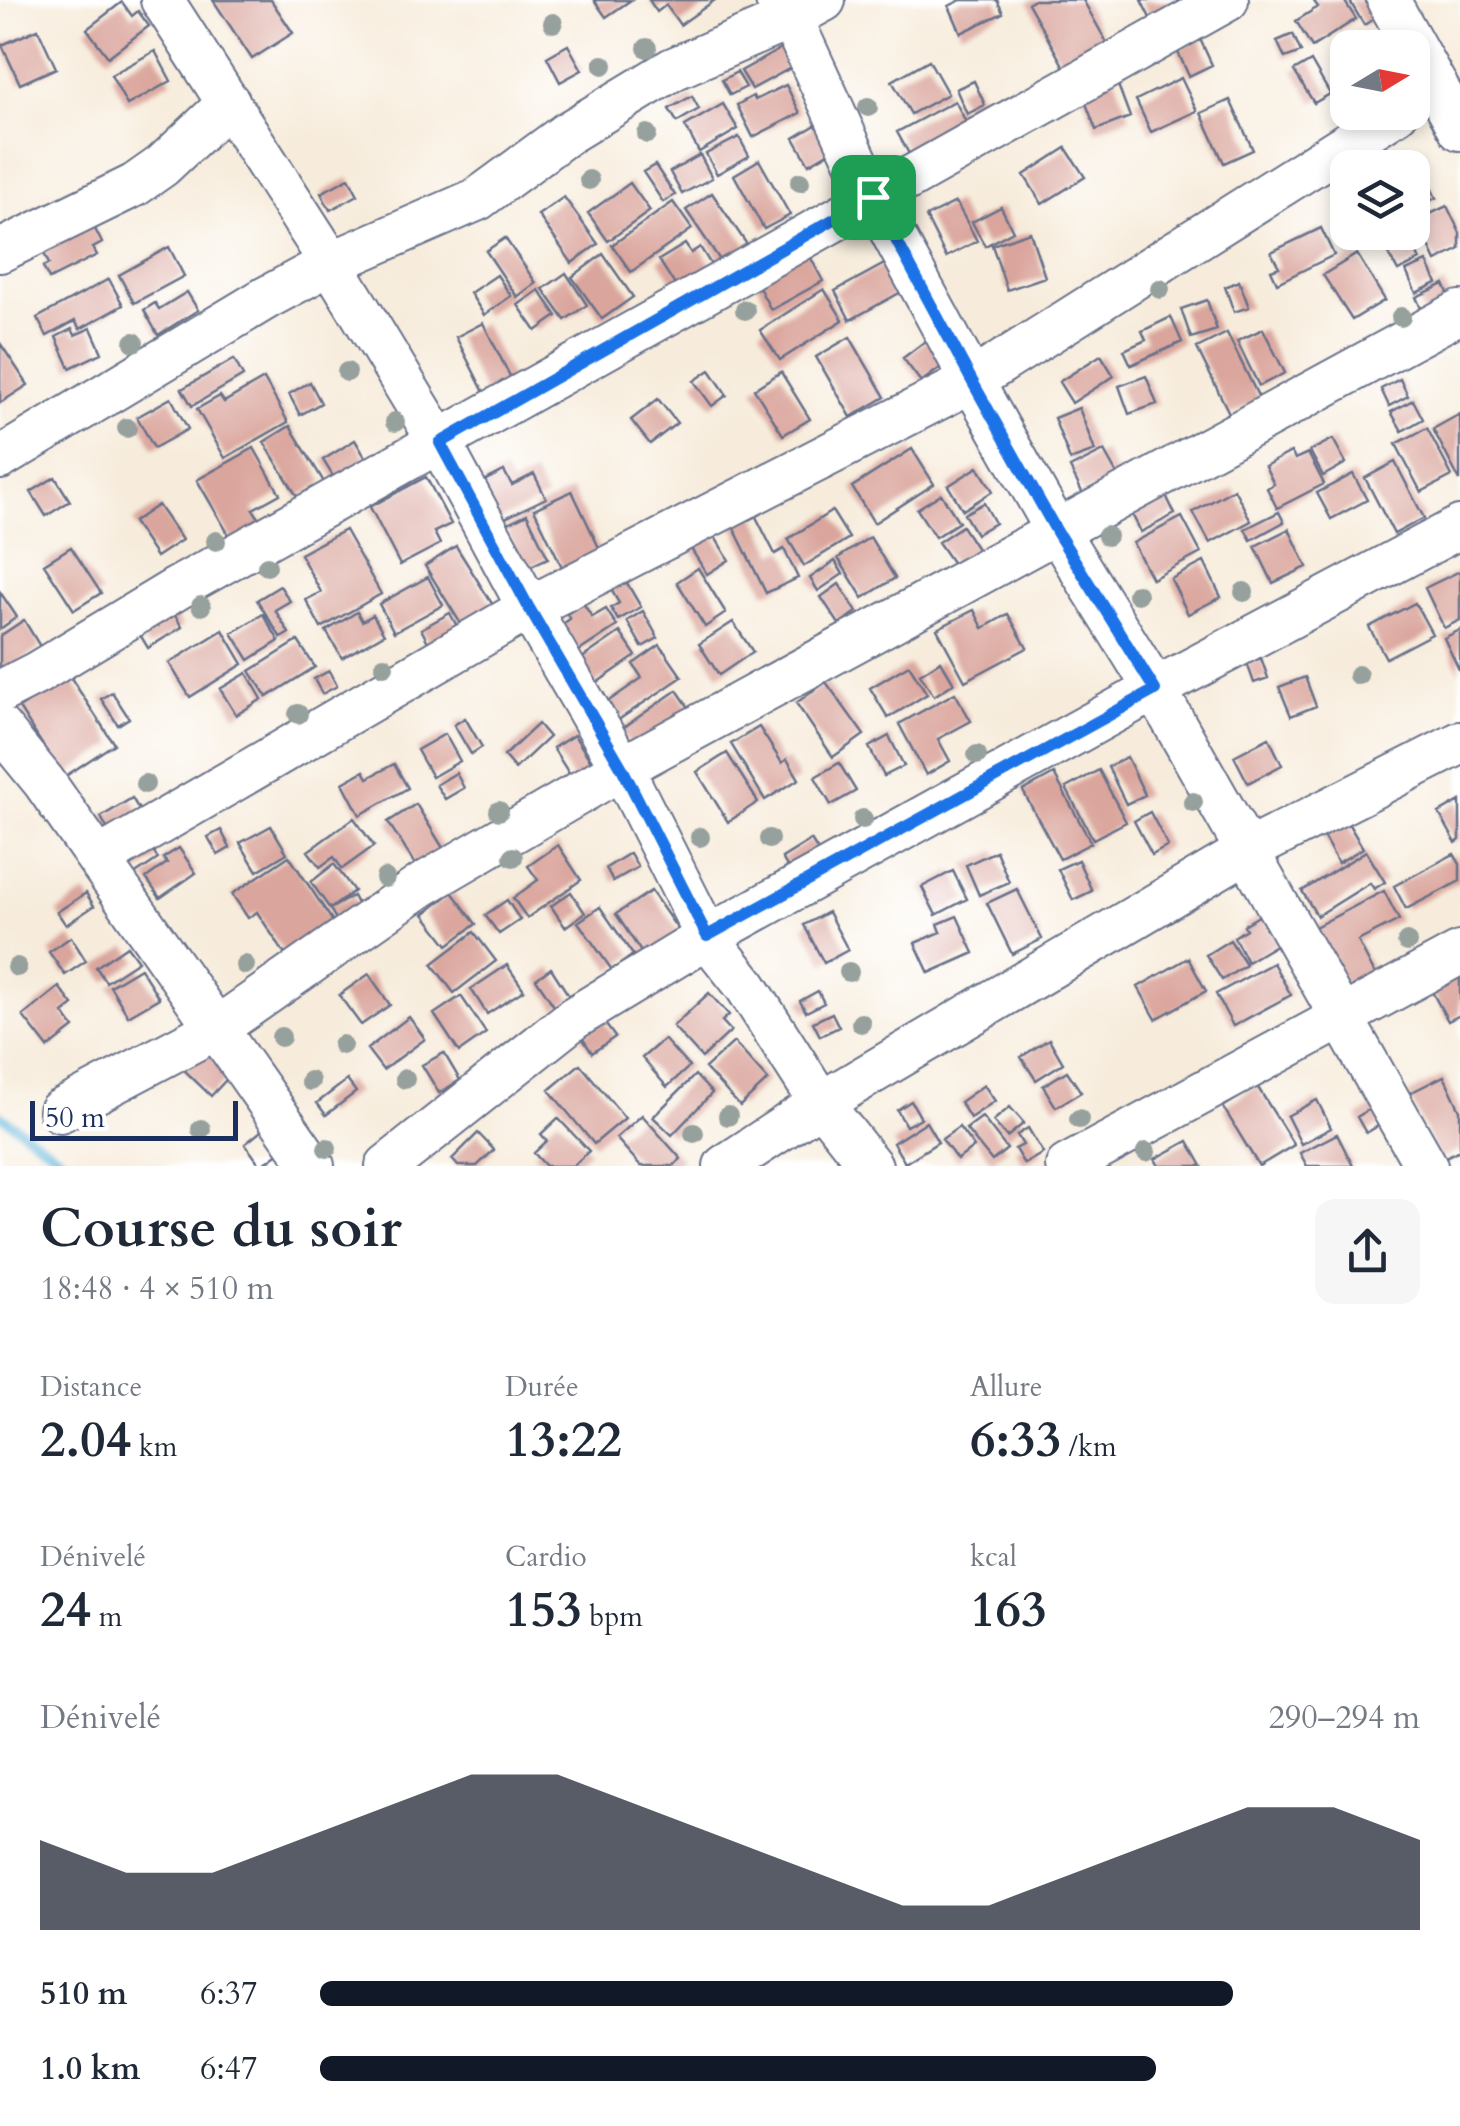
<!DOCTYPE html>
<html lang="fr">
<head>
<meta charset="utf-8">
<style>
  :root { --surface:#fff; --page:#f6f6f7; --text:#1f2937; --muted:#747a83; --accent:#111827 }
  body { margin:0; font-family:Cardo,serif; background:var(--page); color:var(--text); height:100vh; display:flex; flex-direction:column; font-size:38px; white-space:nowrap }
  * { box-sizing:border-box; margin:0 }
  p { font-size:32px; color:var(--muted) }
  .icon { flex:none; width:55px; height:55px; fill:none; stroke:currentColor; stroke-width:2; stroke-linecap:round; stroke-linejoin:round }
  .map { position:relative; height:1166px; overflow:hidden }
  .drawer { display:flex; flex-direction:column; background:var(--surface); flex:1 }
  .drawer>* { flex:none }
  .needle { width:65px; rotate:80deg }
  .buttons { position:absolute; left:1330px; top:30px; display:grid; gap:20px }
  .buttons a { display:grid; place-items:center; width:100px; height:100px; border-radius:20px; background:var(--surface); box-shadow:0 5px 15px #0003; font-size:50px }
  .scale { position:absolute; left:30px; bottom:25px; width:208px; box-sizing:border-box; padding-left:10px; border:5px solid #1b2f5e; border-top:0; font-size:28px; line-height:35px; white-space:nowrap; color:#1b2f5e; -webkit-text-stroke:8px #fff; paint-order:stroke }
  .pin { position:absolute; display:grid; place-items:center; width:85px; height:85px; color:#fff; margin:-42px; border-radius:20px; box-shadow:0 5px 15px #0006 }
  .round { display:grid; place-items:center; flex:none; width:105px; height:105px; border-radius:20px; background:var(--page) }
  .headline { display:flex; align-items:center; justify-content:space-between; height:170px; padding:0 40px }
  h1 { font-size:55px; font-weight:700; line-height:75px }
  .metrics { display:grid; grid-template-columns:repeat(3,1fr); gap:15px; height:170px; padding:10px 40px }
  .metrics div { display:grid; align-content:center }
  .metrics b { font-size:50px; font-weight:700 }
  .metrics small { font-size:28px; font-weight:400 }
  .metrics p { font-size:28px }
  .chart { height:280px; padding:20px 40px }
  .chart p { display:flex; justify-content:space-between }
  .chart svg { width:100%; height:180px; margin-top:10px; fill:var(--accent); opacity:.7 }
  ul { padding:0 40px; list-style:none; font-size:32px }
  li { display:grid; grid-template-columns:160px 120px 1fr; align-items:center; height:75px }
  li i { height:25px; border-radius:12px; background:var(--accent) }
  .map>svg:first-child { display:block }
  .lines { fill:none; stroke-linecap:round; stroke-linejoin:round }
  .stream { stroke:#5bb3d9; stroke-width:9 }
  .building { fill:#daa59c }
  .minor-casing { stroke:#68718a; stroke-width:46 }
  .minor { stroke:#fff; stroke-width:42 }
  .tree { fill:#96a09d }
  .route-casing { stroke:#fff; stroke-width:20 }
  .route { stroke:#1a73e8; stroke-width:12 }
</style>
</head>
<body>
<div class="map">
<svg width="1460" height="1166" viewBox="0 0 1460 1166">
  <rect width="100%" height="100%" fill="#fff"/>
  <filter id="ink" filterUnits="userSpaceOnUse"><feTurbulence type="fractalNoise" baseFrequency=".01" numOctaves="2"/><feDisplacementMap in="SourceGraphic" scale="20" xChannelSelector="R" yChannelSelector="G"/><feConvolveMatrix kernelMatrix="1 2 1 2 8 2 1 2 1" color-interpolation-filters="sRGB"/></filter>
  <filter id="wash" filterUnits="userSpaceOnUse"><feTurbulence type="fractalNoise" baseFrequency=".0048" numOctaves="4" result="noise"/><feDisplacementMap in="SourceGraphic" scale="40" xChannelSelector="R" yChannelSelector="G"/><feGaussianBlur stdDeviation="2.25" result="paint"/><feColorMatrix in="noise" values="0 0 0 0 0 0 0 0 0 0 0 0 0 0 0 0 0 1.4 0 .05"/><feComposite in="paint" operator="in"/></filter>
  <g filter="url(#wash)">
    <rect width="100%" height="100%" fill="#f7ecdb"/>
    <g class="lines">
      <path class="stream" d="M0,1115L72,1166"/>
    </g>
    <g id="blocks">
      <path class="building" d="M213,0H271L293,33L252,59Z
        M594,0H631L606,17Z
        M649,0H715L680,25L666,5L657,12Z
        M961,0H997L1003,13L961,33L949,6Z
        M1034,0H1083L1107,43L1064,67L1028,3Z
        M1141,0H1178L1179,4L1150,18Z
        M1313,0H1344L1356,19L1312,47L1296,21L1318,7Z
        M1349,0H1378L1385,12L1364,25Z
        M122,2L132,16L138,11L149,26L108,57L87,29Z
        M38,29L56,68L20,84L2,45Z
        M1293,34L1301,52L1285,58L1277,41Z
        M1200,39L1212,65L1189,76L1177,50Z
        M568,45L582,70L560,82L547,57Z
        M786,46L796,65L752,89L741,71Z
        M155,51L171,81L127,105L111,75Z
        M929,60L948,94L911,114L892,81Z
        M1311,61L1330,94L1314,103L1294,71Z
        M737,72L746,87L730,95L722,80Z
        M1115,77L1130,117L1096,130L1081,90Z
        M1181,78L1197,111L1151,132L1136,100Z
        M974,81L985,105L967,114L956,89Z
        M786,85L800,113L753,137L737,105L753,96L755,100Z
        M692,96L699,109L677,122L669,109Z
        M1230,100L1253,150L1224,163L1201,113Z
        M955,101L969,128L912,159L897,132Z
        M723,104L738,129L699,152L685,126Z
        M821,122L836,148L809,164L794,138Z
        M739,137L749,156L717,174L706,154Z
        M1066,148L1085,177L1042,204L1024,175Z
        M700,155L712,178L682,194L670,172Z
        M759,160L790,215L764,229L734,175Z
        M655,165L675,195L663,202L643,172Z
        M1421,167L1436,198L1412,209V171Z
        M349,178L358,195L330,210L321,193Z
        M630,183L650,211L608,241L588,213Z
        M712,193L750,249L724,266L686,210Z
        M564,197L598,244L572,263L538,215Z
        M673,202L692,229L631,272L612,245Z
        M956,202L977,241L946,257L926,217Z
        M1447,206L1460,233V249L1436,261L1417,220Z
        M1001,207L1013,231L985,246L972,222Z
        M92,223L102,243L93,248L97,255L49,279L43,267L49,264L41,247Z
        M1321,228L1334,255L1277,283L1271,270L1279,267L1271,252Z
        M1030,232L1045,277L1007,290L992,245Z
        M1394,232H1399L1402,238L1408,235L1420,260L1398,271L1381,240Z
        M505,238L536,283L517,297L486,251Z
        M685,244L691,253L700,247L715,271L680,293L659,260Z
        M169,247L184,276L134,303L119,275Z
        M806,249L823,281L771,310L754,278Z
        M603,254L633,297L602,319L572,277Z
        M1357,254L1385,300L1352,320L1323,275Z
        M899,256L914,285L850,320L835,291Z
        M1427,262L1437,283L1416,293L1406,271Z
        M566,273L587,305L565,320L543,289Z
        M497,275L511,296L484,315L470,293Z
        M109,279L123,305L80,329L75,321L47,336L37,318Z
        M1239,281L1249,307L1234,312L1225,287Z
        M1444,284L1453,304L1425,317L1416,297Z
        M824,289L843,320L780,360L760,330Z
        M539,290L557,316L536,331L518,305Z
        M187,292L198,310L158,335L144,310L155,303L159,309Z
        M1207,300L1217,330L1191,338L1181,309Z
        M1171,317L1182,342L1131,365L1124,350L1146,340L1142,331Z
        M483,323L517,390L490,404L456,337Z
        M91,328L102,353L70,368L56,337L72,329L75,335Z
        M1263,329L1285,373L1259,386L1237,341Z
        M1227,333L1260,400L1230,415L1197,348Z
        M932,336L951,360L921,382L903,358Z
        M850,337L885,397L851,417L816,357Z
        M0,343L28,385L0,403Z
        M1101,355L1114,376L1072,403L1059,382Z
        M234,359L243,376L192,406L182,389Z
        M710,370L727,395L712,406L694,381Z
        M781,372L810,419L783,435L754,389Z
        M1146,376L1157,404L1129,414L1119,386Z
        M264,379L288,422L225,458L197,409L220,396L224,402Z
        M1400,379L1408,396L1389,406L1381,389Z
        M310,382L321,403L300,415L289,394Z
        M171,398L188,429L154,448L137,417Z
        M658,399L677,423L650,444L631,420Z
        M1413,400L1423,419L1402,431L1391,412Z
        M1079,408L1095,451L1070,460L1054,418Z
        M1460,414V481L1433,429Z
        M290,426L324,482L298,498L264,442Z
        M1427,428L1452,476L1421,492L1396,444Z
        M1333,439L1346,463L1323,476L1310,451Z
        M355,440L374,472L342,491L323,460Z
        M254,448L280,494L253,509L263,525L233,542L197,480Z
        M912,449L934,484L874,523L852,487Z
        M1104,451L1118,476L1083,494L1070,468Z
        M1291,452L1295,459L1308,453L1324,484L1277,508L1267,488L1274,484L1265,466Z
        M1395,462L1424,518L1394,534L1365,478Z
        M978,467L993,491L963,510L948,486Z
        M504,471L512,485L534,474L546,498L499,521L480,483Z
        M1353,474L1367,500L1331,519L1317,493Z
        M55,477L70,501L46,516L31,492Z
        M426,477L451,524L434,532L440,544L400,565L370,507Z
        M1162,487L1175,514L1141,532L1127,504Z
        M1234,489L1251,521L1210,543L1193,512Z
        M572,491L602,554L565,573L534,509Z
        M941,494L959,522L935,537L917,509Z
        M984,503L995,523L976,534L964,514Z
        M158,505L182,540L156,557L133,522Z
        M752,509L775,554L784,549L798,578L766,593L730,520Z
        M832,511L849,538L804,566L788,539Z
        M1279,512L1284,522L1251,540L1245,529Z
        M527,514L548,558L525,569L504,525Z
        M1182,517L1201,553L1152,579L1133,543Z
        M707,524L729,560L707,574L684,538Z
        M962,526L977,549L954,565L938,542Z
        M1289,529L1307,567L1273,583L1255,546Z
        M345,530L381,594L321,628L306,600L321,592L300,554Z
        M870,537L895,578L863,598L838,558Z
        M456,546L496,610L464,629L425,566Z
        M71,547L101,593L74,610L44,564Z
        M835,561L843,574L818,591L810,578Z
        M1204,562L1221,597L1188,614L1171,579Z
        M698,568L726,613L705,627L677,582Z
        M1460,571V620L1444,628L1425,588Z
        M428,577L443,605L394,632L379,604Z
        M624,578L641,607L618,620L611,608L619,603L609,586Z
        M839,584L857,612L839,624L821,597Z
        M280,586L290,601L275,610L289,633L281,638L257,600Z
        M0,592L17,617L0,629Z
        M583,603L592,617L606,609L617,626L567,659L550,633L570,619L567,614Z
        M1415,603L1432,634L1386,658L1369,627Z
        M974,610L983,628L1008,614L1027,648L965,681L937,629Z
        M643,611L658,638L642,647L627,621Z
        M173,612L182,627L148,648L139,633Z
        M357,612L362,621L373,615L384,634L342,658L326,631Z
        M450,613L463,638L434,653L421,629Z
        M263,614L279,641L249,660L232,633Z
        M24,620L41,648L0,674V636Z
        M733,622L753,652L719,675L699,644Z
        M223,630L243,664L190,697L169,663Z
        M1460,630V672L1444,638Z
        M620,632L636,656L592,686L575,663Z
        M298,641L315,667L267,697L250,671Z
        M660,645L682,677L608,727L597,709L642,678L633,664Z
        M1261,658L1268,678L1254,683L1247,663Z
        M941,661L954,683L934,696L920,674Z
        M909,665L927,694L888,718L870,688Z
        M329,671L337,686L322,694L314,679Z
        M247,673L262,699L236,715L220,689Z
        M69,675L114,744L52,785L54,763L19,708Z
        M1305,677L1316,706L1291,716L1279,687Z
        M826,682L864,735L833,757L796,703Z
        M677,690L694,715L637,754L620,730Z
        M112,692L129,718L118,725L101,699Z
        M955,693L971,721L938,739L950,761L926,775L899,724Z
        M465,718L482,747L471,754L454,725Z
        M538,724L549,737L515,769L504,756Z
        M759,727L782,763L787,759L799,779L765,800L731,744Z
        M445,734L460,761L432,777L417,750Z
        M574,735L596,769L575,783L553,748Z
        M889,736L904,766L884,776L869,747Z
        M1269,738L1282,765L1248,783L1234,756Z
        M727,753L758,802L728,822L697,772Z
        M1127,757L1145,795L1126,804L1108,767Z
        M839,763L856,791L831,805L815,777Z
        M394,764L408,788L360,815L343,783L364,771L368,778Z
        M1099,770L1126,822L1093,839L1066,788Z
        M456,773L464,788L445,799L436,785Z
        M1054,774L1091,843L1060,859L1023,791Z
        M132,798L141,813L109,832L101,817Z
        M1460,801V840L1456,843L1439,813Z
        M416,804L443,848L416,866L388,822Z
        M1150,812L1168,846L1152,855L1134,821Z
        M354,818L374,846L342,869L334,857L320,867L308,851Z
        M1348,823L1363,848L1338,863L1323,836Z
        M271,826L287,853L257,871L240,843Z
        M221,830L230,848L218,855L208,837Z
        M811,840L824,861L794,878L782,858Z
        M147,842L158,859L125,881L114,864Z
        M558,845L581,880L527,918L513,898L538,880L528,866Z
        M179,848L196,873L160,898L146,878L167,863L163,858Z
        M996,851L1009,882L979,895L966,865Z
        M1366,851L1385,882L1374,889L1370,883L1317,916L1302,891Z
        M630,853L638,867L613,881L606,868Z
        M1454,854L1460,864V881L1406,909L1394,886Z
        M289,856L338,929L290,962L257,912L248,918L232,894Z
        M1078,860L1092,891L1073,900L1058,869Z
        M334,864L354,891L330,909L311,882Z
        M953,871L967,899L936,915L922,887Z
        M1017,889L1042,939L1012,954L987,903Z
        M651,891L681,934L645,958L616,914Z
        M1384,891L1399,920L1358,941L1377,978L1349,993L1315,927Z
        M452,892L476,924L448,945L424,914Z
        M571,892L585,913L565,927L551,906Z
        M86,893L94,906L66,925L57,912Z
        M353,896L362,913L340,926L330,909Z
        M507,900L520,920L499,934L485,915Z
        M600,907L633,955L612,970L578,922Z
        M828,912L848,950L824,963L804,925Z
        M1262,914L1279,943L1247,962L1234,937L1246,929L1244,925Z
        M957,916L974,953L929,973L915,943L941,932L938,924Z
        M474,932L496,961L454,993L432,964Z
        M71,937L86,961L65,975L49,952Z
        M1230,940L1246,965L1222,980L1206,955Z
        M127,946L138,961L106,982L96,967Z
        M1188,958L1206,991L1156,1019L1138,987Z
        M1273,963L1291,995L1233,1026L1216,994Z
        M507,965L524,990L487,1014L471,989Z
        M140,968L159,998L128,1016L110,986Z
        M551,968L571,999L556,1009L536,979Z
        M1460,972V1015L1448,1021L1430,988Z
        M369,974L390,1005L361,1025L339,995Z
        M59,987L73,1005L63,1013L74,1028L48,1048L23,1016Z
        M818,991L824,1003L806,1012L800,1001Z
        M709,993L729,1015L722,1021L731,1031L702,1058L673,1026Z
        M461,996L486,1033L459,1052L434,1014Z
        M832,1013L839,1027L820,1036L813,1022Z
        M409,1017L425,1039L383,1070L367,1049Z
        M603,1021L615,1037L592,1053L581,1036Z
        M664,1039L689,1067L667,1087L642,1058Z
        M1049,1039L1063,1063L1036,1080L1021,1057Z
        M211,1041L238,1067L211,1096L184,1070Z
        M734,1042L768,1080L740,1106L705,1068Z
        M444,1053L460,1080L439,1093L422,1065Z
        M580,1064L625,1118L594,1144L549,1090Z
        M1067,1071L1081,1092L1056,1107L1043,1086Z
        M695,1075L712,1093L672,1135L653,1117Z
        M1444,1076L1460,1110V1150L1439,1160L1408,1094Z
        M347,1080L356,1092L326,1115L317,1103Z
        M984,1085L995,1101L970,1118L960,1102Z
        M1257,1086L1294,1145L1259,1166L1223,1107Z
        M1317,1100L1331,1128L1301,1144L1287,1116Z
        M911,1101L921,1118L906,1126L897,1110Z
        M1378,1104L1388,1120L1366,1133L1357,1117Z
        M1010,1107L1024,1123L1007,1137L993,1121Z
        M642,1115L681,1159L673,1166H641L616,1138Z
        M982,1117L1007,1149L992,1161L966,1129Z
        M558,1118L589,1151L573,1166H546L534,1153L547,1141L541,1134Z
        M926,1122L938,1142L905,1163L893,1143Z
        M266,1127L284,1149L261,1166L245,1144Z
        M959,1127L974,1147L957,1160L942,1139Z
        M1028,1128L1043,1153L1024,1164L1015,1149L1023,1145L1017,1135Z
        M478,1133L494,1150L477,1166H458L452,1159Z
        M1337,1134L1353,1166H1307L1300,1153Z
        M1188,1141L1202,1166H1159L1155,1159Z"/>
    </g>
  </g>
  <g filter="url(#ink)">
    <use href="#blocks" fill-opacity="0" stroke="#68718a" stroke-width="2.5"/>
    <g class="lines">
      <g class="minor-casing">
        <path id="minor" d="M162,0L331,263L440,443L529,608L622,768L707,937L746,986L821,1103L871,1166
          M777,0L791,18L873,197L972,381L1057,531L1155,689L1426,1166
          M1388,0L1460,129
          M0,251L135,185L162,166L229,103
          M0,458L266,298L331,263L478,199L566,134L673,69L791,18L824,0
          M0,692L37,673L176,589L1227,0
          M0,728L44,782L313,1166
          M98,859L529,608L972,381L1397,112
          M60,1111L217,1028L422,885L622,768L1460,312
          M387,1166L574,1018L707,937L1155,689L1460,527
          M725,1166L821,1103L1247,851L1460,743
          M1067,1166L1460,953"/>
      </g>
      <use href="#minor" class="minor"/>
    </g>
    <g class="tree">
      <circle cx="553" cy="23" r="10"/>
      <circle cx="647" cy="48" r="10"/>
      <circle cx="603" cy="65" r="10"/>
      <circle cx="868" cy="107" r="10"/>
      <circle cx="647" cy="134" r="10"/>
      <circle cx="589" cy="180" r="10"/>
      <circle cx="800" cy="182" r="10"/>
      <circle cx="1160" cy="289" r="10"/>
      <circle cx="745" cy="310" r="10"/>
      <circle cx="1401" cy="317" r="10"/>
      <circle cx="134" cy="342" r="10"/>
      <circle cx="347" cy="372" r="10"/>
      <circle cx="395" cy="422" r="10"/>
      <circle cx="127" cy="428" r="10"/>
      <circle cx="1107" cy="536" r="10"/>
      <circle cx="216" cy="541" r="10"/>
      <circle cx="267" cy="566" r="10"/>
      <circle cx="1244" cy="592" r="10"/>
      <circle cx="1137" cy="594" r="10"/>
      <circle cx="201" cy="606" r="10"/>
      <circle cx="384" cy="666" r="10"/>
      <circle cx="1358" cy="675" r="10"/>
      <circle cx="298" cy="714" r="10"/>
      <circle cx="977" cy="755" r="10"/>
      <circle cx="145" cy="784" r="10"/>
      <circle cx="1193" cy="802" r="10"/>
      <circle cx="499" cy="811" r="10"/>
      <circle cx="863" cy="819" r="10"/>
      <circle cx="700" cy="837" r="10"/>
      <circle cx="769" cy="839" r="10"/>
      <circle cx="513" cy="857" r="10"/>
      <circle cx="385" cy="878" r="10"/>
      <circle cx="1407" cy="942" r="10"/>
      <circle cx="245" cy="965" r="10"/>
      <circle cx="17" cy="967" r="10"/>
      <circle cx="849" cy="972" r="10"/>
      <circle cx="861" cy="1023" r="10"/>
      <circle cx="281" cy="1037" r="10"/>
      <circle cx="342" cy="1045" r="10"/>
      <circle cx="405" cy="1079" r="10"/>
      <circle cx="310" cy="1081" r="10"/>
      <circle cx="728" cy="1116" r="10"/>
      <circle cx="1079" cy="1119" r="10"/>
      <circle cx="201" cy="1129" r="10"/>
      <circle cx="694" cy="1133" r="10"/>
      <circle cx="327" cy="1148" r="10"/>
      <circle cx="1146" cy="1152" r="10"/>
    </g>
  </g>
  <g class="lines" filter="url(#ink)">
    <g class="route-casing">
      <path id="route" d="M873,197L972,381L1057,532L1155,690L707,936L622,768L529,608L440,443Z"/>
    </g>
    <use href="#route" class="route"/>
  </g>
</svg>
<div class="buttons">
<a><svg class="needle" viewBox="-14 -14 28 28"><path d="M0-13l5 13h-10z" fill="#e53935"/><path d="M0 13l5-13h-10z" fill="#747a83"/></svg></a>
<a><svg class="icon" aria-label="layers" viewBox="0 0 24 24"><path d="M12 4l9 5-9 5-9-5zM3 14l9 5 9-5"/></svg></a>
</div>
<div class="scale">50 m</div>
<div class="pin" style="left:873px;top:197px;background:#1e9e55"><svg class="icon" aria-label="arrive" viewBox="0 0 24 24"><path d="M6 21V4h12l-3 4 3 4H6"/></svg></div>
</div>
<section class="drawer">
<div class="headline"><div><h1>Course du soir</h1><p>18:48 · 4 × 510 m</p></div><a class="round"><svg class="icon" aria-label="share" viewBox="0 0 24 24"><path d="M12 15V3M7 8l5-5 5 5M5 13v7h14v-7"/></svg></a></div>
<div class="metrics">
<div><p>Distance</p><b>2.04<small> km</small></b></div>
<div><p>Durée</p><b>13:22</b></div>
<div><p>Allure</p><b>6:33<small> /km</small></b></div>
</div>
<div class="metrics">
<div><p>Dénivelé</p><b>24<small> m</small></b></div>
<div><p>Cardio</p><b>153<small> bpm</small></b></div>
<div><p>kcal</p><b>163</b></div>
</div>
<div class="chart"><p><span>Dénivelé</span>290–294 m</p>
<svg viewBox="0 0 160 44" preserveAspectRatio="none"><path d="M0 44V22L10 30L20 30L30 22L40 14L50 6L60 6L70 14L80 22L90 30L100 38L110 38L120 30L130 22L140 14L150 14L160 22V44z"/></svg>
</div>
<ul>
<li><b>510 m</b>6:37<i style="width:83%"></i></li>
<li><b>1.0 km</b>6:47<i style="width:76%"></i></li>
</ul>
</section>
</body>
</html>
